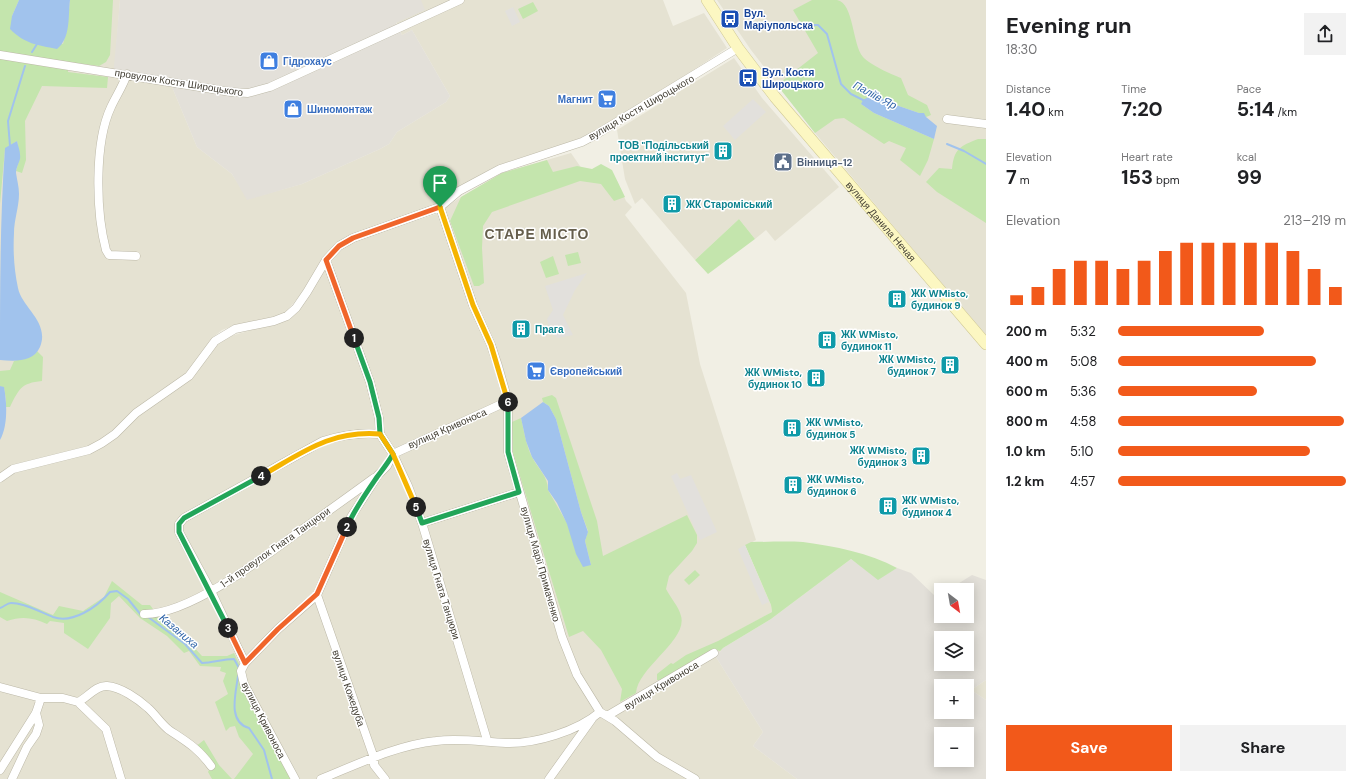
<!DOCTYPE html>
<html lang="en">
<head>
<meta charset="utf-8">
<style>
  :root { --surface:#fff; --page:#f2f2f2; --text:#202124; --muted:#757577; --accent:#f2591a }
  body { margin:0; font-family:"DM Sans",sans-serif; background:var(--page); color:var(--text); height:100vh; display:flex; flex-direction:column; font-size:15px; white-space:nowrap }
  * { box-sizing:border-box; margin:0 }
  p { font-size:13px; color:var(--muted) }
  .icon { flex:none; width:22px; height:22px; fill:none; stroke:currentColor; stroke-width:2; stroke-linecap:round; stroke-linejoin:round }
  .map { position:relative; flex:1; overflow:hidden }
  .details { display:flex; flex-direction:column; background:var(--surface); width:380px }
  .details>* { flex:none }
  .needle { width:26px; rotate:149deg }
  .buttons { position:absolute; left:934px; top:583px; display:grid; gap:8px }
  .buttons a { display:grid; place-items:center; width:40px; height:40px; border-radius:0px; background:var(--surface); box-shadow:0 2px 10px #0003; font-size:20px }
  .pin { position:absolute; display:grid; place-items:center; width:34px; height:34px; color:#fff; margin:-41px -17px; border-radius:50% 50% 50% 0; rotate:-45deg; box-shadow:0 0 4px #0007 }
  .pin .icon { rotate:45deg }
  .km { position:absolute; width:20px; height:20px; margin:-10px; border-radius:50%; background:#222; color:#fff; font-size:11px; line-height:20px; text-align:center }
  .round { display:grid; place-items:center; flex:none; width:42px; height:42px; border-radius:0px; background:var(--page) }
  .overview { display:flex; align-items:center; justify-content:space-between; height:68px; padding:0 20px }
  h1 { font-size:22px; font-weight:700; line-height:30px }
  .metrics { display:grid; grid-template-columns:repeat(3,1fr); gap:6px; height:68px; padding:4px 20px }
  .metrics div { display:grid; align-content:center }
  .metrics b { font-size:20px; font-weight:700 }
  .metrics small { font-size:11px; font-weight:400 }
  .metrics p { font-size:11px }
  .chart { height:112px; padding:8px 20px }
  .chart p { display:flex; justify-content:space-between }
  .chart svg { width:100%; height:72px; margin-top:4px; stroke:var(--accent); stroke-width:6 }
  .cta { display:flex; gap:8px; margin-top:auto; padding:8px 20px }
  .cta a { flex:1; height:46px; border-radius:0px; background:var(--accent); color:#fff; font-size:16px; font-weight:700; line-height:46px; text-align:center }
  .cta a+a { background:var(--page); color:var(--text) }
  ul { padding:0 20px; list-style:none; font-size:13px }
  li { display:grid; grid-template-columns:64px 48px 1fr; align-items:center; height:30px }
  li i { height:10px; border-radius:5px; background:var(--accent) }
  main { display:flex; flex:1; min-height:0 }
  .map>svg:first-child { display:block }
  .residential { fill:#e5e2d2 }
  .industrial { fill:#e3e0d9; fill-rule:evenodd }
  .green { fill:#c4e5ad }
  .parking { fill:#e2e0dc }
  .water { fill:#a1c3ed }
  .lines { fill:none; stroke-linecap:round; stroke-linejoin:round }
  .stream { stroke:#a1c3ed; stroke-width:2 }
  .street-casing { stroke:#bcb8a7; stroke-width:9 }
  .secondary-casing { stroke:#d0c995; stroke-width:12 }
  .street { stroke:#fff; stroke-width:8 }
  .secondary { stroke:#fcf7c2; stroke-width:11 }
  .split-1-casing { stroke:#fff; stroke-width:8 }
  .split-2-casing { stroke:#fff; stroke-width:8 }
  .split-3-casing { stroke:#fff; stroke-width:8 }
  .split-4-casing { stroke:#fff; stroke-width:8 }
  .split-5-casing { stroke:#fff; stroke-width:8 }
  .split-6-casing { stroke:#fff; stroke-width:8 }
  .split-7-casing { stroke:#fff; stroke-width:8 }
  .split-1 { stroke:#f0652b; stroke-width:5 }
  .split-2 { stroke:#22a559; stroke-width:5 }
  .split-3 { stroke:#f0652b; stroke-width:5 }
  .split-4 { stroke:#22a559; stroke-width:5 }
  .split-5 { stroke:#f5b400; stroke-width:5 }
  .split-6 { stroke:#22a559; stroke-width:5 }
  .split-7 { stroke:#f5b400; stroke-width:5 }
  .labels { text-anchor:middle; stroke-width:3; stroke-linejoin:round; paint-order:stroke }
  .transit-label { font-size:10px; font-weight:bold; fill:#164399; stroke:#fff; text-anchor:start }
  .shop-label { font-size:10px; font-weight:bold; fill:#366cbe; stroke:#fff; text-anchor:start }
  .street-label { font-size:10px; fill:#433f34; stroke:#fff }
  .culture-label { font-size:10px; font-weight:bold; fill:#0d838f; stroke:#fff; text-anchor:start }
  .service-label { font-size:10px; font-weight:bold; fill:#4e5e75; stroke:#fff; text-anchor:start }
  .water-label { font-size:11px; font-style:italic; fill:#3266aa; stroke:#fff }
  .district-label { font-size:14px; font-weight:bold; letter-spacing:1px; fill:#655e4c; stroke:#fff }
</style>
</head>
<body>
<main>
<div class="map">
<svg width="986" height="779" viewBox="0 0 986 779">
  <rect width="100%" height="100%" fill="#f1efe4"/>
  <path class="residential" d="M0,0H120L114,77L172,87L197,147L232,174L248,199L302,184L380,149L389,144L397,132L446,102L450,96L412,30L402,35L386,0H663L673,26L704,13L727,48L632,110L576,140L498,165L457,188L433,206L351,235L285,313L273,319L238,324L222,330L212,338L187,374L155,394L100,441L88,446L12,465L0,473Z
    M717,0H986V336L815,133L751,50Z
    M734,58L762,98L839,187L775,241L766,230L755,239L739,219L695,260L642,198L635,204L625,179L617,130Z
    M571,153L582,169L617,181L626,201L632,207L625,215L686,293L700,364L756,540L745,546L771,605L772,612L719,641L723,648L716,657L763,732L753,746L797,779H0V483L15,473L90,452L159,400L183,385L191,378L218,343L231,336L289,319L328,262L340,249L354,240L436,214L461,197L502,173Z
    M986,680V700L971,690Z"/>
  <path class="industrial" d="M120,0H421L425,10L396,23L402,35L412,30L450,96L446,102L397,132L389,144L380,149L302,184L247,200L232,174L197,147L172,87L113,77Z
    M851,559L878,579L897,568L911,573L936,597L941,594V616H967V590H948L972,575L986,580V680L971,690L986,700V779H797L753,746L763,732L716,657L723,648L771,619ZM941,638H967V664H941ZM941,686H967V712H941ZM941,734H967V760H941Z"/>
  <path class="green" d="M0,0H19L12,16L63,44L67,29L70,0H113L110,55L106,62L99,66L68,62V72L108,77L107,88L42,86L25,121L26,160L22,173L16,171L20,157L17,141L5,149L0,204Z
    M812,0C820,0 829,0 837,0C854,3 852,44 863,57C870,65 891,74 901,78L908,95L927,105L931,115L926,117L919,113L893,104L874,94L861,104L874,113L934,139L928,160L920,176L900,160L906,148L889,141L884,144L844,118L835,119L815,133L777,85L818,53L793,10Z
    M533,2L538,11L523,19L518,9Z
    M978,139H986V223L937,192L926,182L939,168L952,169C954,149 960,146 978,139Z
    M547,160L553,172L577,166L592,169L601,164L612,170L625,197L614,201L601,184L580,181L492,212L483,226L482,248L484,283L479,286H474L450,221L461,197L502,173Z
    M739,219L755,239L708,274L695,260Z
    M578,252L581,263L568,266L565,255Z
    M553,256L559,274L546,278L540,262Z
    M37,351L43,357L42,381C21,383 19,389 10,407H6V399L4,388L0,386V371L10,370L14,361L35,354Z
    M552,395L556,398L597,521L603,556L687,515L697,535V543L692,551L669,576L666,589C670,597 679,607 681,616C688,640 638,667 636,693L620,702L622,689L601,650L583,631L569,637L513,453L512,422L521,418C524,431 526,445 532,457C538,469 548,476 548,490L591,565L585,541L588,531L581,512L556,419L549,406L543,402L542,398Z
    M751,542C768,542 786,541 803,542C834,546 870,553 897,568L878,580L851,559L771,619L723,648L720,651L715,649L666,680H657V674L671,663L673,664L686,655L718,641L772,612L771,605L745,545Z
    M695,570L700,575L689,585L684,580Z
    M112,581L142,605H150L156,613L178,630L202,656H227L234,653L295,779H234L253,754L239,737L235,726L230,727L226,731L215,702L228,694L223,681L226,673L220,671L221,667L200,666L189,651L184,653L167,636L140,618L119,596L111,603L110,618L88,649L64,633V623L50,621L47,624C33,617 21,616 7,621L0,617V592L53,615L59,606L83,611L104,597Z
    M204,740L219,765L232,779H212L208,772L211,766L195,747Z"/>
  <path class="parking" d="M513,7L520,22L512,26L505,11Z
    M753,99L766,112L735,140L723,126Z
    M587,273L575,290L563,315L573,335L558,338L551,333L547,319L553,310L545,286Z
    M677,473L680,479L691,475L717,532L700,540L671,476Z
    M745,545L769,602L762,605L738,549Z"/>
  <path class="water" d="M19,0H70C68,16 71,38 57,49C37,45 25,44 10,29L12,16Z
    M874,94L893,104L919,113H924L926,117L937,126L934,139L874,113L861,104L863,100Z
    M17,141C18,146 21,153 20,159C19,163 16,168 16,173C17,180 19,187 19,194C19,207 14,220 14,233C13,251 14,270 18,288C22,308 50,322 40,347C33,363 14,361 0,360C0,290 0,218 5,148Z
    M0,386L4,387C7,403 8,426 0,440Z
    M543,402L549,406L556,419L581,512L588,532L585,541L591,565L583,567L576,554L567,524L557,503L548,490V481L532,457L526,441L521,418Z"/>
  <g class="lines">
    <path class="stream" d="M774,25H818L827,34L841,84L851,94L865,101
      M32,52L37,44
      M947,144L964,151L986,164
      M10,146L8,121L25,66
      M0,608C4,607 7,603 11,603C25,603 40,612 53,617C73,624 97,607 110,592L117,591L128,599L141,615
      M148,617L185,644L202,663C213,663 222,659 234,659L239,668
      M238,676C236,693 227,722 249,728L264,750L272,779"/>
    <g class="street-casing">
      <path id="street" d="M0,55L231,92L248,93L270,87L460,0
        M127,74C123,86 116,96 111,107C94,143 96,213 106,250L109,255L136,256
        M947,119L986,124
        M440,207L473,305L491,345L498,366L508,401V452L562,637L577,675L600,712L615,721L657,757L695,779
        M326,260L370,382L379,418L380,434L393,454L408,486L422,523L487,740
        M0,478L13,469L89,450L102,443L115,434L136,413L189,376L215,341L235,329L274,321L287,316L296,308L307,292L326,260L339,246L353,238L440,207L459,191L500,169L582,142L597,134L738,48
        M422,523L519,492
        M317,595L374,758V765L385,779
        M144,614C188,615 262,559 297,533C323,515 348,497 374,478
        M245,663L211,591L179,532V524L184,518L323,441C342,435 359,432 380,434
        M0,687L41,698H63L78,702C87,698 96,685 107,686C121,687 138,699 148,708C155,714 161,724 169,730C187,742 198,748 211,766
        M78,702L106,729L121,779
        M607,716L714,653
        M0,770L36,713L41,698
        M12,779L27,747L36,734L39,725L36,713
        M295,779L244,684L241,671L245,663L278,629L317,595L351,517L378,475L387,466L393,454L508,401
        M321,779C358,764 397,745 436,741C460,738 482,742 506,743C535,744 578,731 600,712
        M549,779L592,719"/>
    </g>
    <g class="secondary-casing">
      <g id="secondary">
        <path id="s1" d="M707,0L738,48L775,97L986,344"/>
      </g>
    </g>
    <use href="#street" class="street"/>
    <use href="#secondary" class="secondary"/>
  </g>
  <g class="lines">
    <g class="split-1-casing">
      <path id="split-1" d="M354,338L326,260L339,246L353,238L440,207"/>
    </g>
    <g class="split-2-casing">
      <path id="split-2" d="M347,527C354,510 366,493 377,477C383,469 388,463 393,454L380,434L379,418L370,382L354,338"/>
    </g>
    <g class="split-3-casing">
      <path id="split-3" d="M228,628L245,663L278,629L317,594L347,527"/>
    </g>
    <g class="split-4-casing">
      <path id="split-4" d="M228,628L179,532V524L184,518L261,476"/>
    </g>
    <g class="split-5-casing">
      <path id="split-5" d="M261,476C302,453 330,430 380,434L393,454L416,507"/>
    </g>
    <g class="split-6-casing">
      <path id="split-6" d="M416,507L422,523L519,492L508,452V402"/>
    </g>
    <g class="split-7-casing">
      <path id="split-7" d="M440,207L473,305L491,345L508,402"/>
    </g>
    <use href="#split-1" class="split-1"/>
    <use href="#split-2" class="split-2"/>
    <use href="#split-3" class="split-3"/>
    <use href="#split-4" class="split-4"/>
    <use href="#split-5" class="split-5"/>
    <use href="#split-6" class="split-6"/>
    <use href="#split-7" class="split-7"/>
  </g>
  <defs>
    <g id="bus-square" transform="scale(1)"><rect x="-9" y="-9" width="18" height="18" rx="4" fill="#1a4fb4" stroke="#fff"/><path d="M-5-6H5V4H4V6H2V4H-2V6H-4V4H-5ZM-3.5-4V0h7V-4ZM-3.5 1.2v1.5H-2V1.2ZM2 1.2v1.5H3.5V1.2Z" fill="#fff"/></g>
    <g id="shop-square" transform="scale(1)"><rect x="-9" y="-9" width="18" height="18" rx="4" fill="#3f7fe0" stroke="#fff"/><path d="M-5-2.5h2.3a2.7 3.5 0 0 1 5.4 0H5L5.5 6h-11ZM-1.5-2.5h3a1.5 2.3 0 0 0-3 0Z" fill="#fff"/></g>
    <g id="supermarket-square" transform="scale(1)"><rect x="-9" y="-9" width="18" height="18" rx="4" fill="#3f7fe0" stroke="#fff"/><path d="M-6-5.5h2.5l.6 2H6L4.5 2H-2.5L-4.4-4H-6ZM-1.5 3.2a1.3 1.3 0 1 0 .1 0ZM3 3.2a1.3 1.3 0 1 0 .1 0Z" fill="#fff"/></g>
    <g id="building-square" transform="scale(1)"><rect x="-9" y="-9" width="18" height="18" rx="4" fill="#0f9aa8" stroke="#fff"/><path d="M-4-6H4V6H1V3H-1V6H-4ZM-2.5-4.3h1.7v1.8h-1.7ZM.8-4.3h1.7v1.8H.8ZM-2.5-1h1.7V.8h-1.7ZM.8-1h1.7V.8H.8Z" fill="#fff"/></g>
    <g id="civic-square" transform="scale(1)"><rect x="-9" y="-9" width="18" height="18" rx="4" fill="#5c6f8a" stroke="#fff"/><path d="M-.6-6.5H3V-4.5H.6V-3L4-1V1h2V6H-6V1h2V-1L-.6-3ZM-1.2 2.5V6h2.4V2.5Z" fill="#fff"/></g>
  </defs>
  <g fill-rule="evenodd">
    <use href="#bus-square" x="730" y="19"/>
    <use href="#shop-square" x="269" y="61"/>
    <use href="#bus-square" x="748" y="78"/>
    <use href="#supermarket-square" x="607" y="99"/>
    <use href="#shop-square" x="293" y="109"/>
    <use href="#building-square" x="723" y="151"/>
    <use href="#civic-square" x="783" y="162"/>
    <use href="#building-square" x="672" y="204"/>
    <use href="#building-square" x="897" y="299"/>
    <use href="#building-square" x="521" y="329"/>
    <use href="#building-square" x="827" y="340"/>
    <use href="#building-square" x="950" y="365"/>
    <use href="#supermarket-square" x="536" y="371"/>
    <use href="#building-square" x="816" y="378"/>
    <use href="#building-square" x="792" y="428"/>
    <use href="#building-square" x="921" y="456"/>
    <use href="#building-square" x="793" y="485"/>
    <use href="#building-square" x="888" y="506"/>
  </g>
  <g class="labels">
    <g class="transit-label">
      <text x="744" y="17">Вул.<tspan x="744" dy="12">Маріупольска</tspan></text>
      <text x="762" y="76">Вул. Костя<tspan x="762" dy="12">Широцького</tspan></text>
    </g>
    <g class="shop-label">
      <text x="283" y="65">Гідрохаус</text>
      <text x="593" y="103" text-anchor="end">Магнит</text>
      <text x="307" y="113">Шиномонтаж</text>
      <text x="550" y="375">Європейський</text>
    </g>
    <g class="street-label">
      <text transform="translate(179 82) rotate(9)" y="4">провулок Костя Широцького</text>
      <text transform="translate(641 107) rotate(-30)" y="4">вулиця Костя Широцького</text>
      <text dy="4" stroke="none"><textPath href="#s1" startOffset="282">вулиця Данила Нечая</textPath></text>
      <text transform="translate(447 428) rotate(-24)" y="4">вулиця Кривоноса</text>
      <text transform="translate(275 547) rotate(-35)" y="4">1-й провулок Гната Танцюри</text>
      <text transform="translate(541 564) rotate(74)" y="4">вулиця Марії Примаченко</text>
      <text transform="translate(442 589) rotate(73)" y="4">вулиця Гната Танцюри</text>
      <text transform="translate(661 685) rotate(-31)" y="4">вулиця Кривоноса</text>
      <text transform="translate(349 688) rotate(71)" y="4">вулиця Кожедуба</text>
      <text transform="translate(264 720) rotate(63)" y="4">вулиця Кривоноса</text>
    </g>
    <g class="culture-label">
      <text x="709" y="149" text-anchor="end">ТОВ "Подільський<tspan x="709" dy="12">проектний інститут"</tspan></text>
      <text x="686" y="208">ЖК Староміський</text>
      <text x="911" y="297">ЖК WMisto,<tspan x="911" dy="12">будинок 9</tspan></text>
      <text x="535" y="333">Прага</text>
      <text x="841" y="338">ЖК WMisto,<tspan x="841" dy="12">будинок 11</tspan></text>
      <text x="936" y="363" text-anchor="end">ЖК WMisto,<tspan x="936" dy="12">будинок 7</tspan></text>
      <text x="802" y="376" text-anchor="end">ЖК WMisto,<tspan x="802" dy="12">будинок 10</tspan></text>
      <text x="806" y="426">ЖК WMisto,<tspan x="806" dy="12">будинок 5</tspan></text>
      <text x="907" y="454" text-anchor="end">ЖК WMisto,<tspan x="907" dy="12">будинок 3</tspan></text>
      <text x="807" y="483">ЖК WMisto,<tspan x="807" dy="12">будинок 6</tspan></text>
      <text x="902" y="504">ЖК WMisto,<tspan x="902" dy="12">будинок 4</tspan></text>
    </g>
    <g class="service-label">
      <text x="797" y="166">Вінниця-12</text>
    </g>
    <g class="water-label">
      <text transform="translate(875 95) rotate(28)" y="4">Паліїв Яр</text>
      <text transform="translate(179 631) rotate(40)" y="4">Казаниха</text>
    </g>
    <g class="district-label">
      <text x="537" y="239">СТАРЕ МІСТО</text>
    </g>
  </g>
</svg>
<div class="buttons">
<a><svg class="needle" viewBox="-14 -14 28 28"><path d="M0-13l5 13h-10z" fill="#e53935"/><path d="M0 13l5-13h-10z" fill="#757577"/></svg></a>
<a><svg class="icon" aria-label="layers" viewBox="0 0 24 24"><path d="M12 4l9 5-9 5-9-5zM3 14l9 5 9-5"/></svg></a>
<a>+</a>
<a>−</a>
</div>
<div class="pin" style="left:440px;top:207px;background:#1e9e55"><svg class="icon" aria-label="arrive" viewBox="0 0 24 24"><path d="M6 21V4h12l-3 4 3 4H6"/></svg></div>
<b class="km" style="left:354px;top:338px">1</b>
<b class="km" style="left:347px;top:527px">2</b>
<b class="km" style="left:228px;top:628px">3</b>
<b class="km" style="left:261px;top:476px">4</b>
<b class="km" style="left:416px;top:507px">5</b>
<b class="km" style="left:508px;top:402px">6</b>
</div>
<section class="details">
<div class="overview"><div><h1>Evening run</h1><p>18:30</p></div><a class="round"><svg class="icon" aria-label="share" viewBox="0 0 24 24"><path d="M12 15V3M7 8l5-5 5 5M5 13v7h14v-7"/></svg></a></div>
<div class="metrics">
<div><p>Distance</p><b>1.40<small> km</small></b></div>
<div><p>Time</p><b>7:20</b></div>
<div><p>Pace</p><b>5:14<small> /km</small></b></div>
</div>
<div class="metrics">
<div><p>Elevation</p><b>7<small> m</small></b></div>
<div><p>Heart rate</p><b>153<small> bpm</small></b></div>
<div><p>kcal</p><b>99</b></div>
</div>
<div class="chart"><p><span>Elevation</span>213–219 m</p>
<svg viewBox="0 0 160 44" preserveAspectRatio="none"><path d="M5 44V38M15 44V33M25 44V22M35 44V17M45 44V17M55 44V22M65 44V17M75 44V11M85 44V6M95 44V6M105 44V6M115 44V6M125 44V6M135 44V11M145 44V22M155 44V33"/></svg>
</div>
<ul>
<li><b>200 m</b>5:32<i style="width:64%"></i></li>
<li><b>400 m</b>5:08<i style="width:87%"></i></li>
<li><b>600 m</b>5:36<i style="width:61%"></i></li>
<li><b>800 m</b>4:58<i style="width:99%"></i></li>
<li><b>1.0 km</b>5:10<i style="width:84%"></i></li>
<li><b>1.2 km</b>4:57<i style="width:100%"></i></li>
</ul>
<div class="cta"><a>Save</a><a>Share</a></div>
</section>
</main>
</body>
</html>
